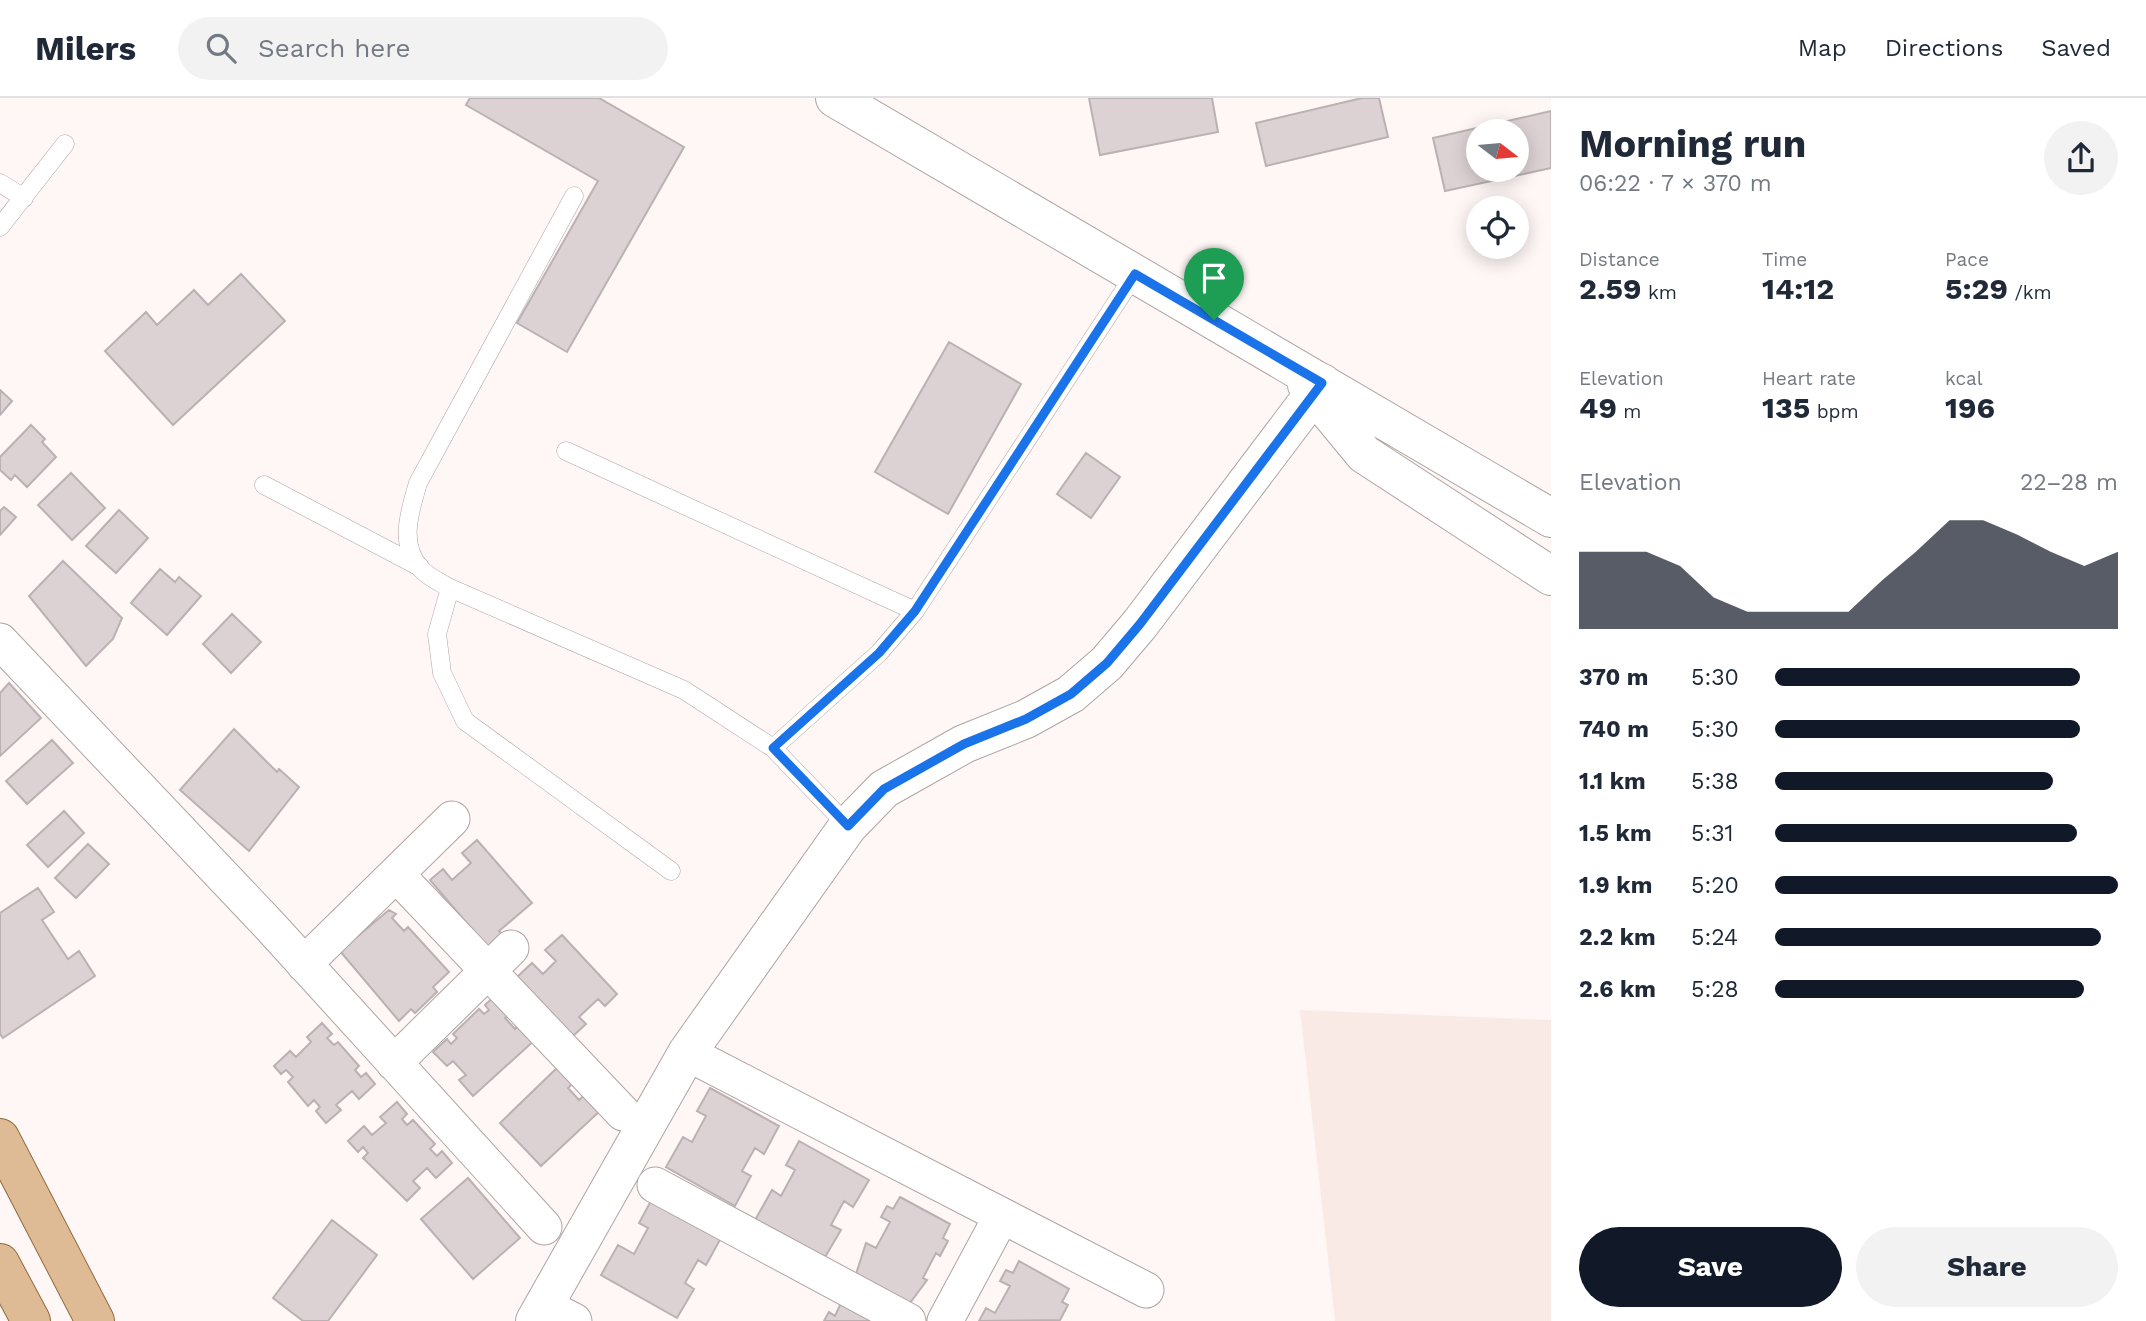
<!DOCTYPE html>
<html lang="en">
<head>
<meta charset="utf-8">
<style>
  :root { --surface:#fff; --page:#f2f2f3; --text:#1f2937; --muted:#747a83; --line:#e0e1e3; --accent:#111827 }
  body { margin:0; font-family:"Work Sans",sans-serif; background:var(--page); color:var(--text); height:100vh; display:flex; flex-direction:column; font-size:26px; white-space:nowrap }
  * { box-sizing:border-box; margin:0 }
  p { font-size:23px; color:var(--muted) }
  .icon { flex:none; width:38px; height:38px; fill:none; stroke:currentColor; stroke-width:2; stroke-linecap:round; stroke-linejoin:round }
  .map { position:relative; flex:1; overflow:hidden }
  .sheet { display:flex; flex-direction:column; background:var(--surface); width:595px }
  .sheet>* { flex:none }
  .needle { width:46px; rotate:106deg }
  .controls { position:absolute; left:1466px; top:21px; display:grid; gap:14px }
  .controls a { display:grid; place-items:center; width:63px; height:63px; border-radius:50%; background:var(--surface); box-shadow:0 4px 18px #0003; font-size:35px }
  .pin { position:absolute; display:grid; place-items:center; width:60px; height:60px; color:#fff; margin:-72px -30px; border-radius:50% 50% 50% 0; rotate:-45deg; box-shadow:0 0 7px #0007 }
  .pin .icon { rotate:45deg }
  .round { display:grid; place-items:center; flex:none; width:74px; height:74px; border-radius:37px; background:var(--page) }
  .head { display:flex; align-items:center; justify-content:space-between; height:119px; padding:0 28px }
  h1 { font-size:38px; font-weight:700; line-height:52px }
  .metrics { display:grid; grid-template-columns:repeat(3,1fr); gap:10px; height:119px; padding:7px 28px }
  .metrics div { display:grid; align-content:center }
  .metrics b { font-size:30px; font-weight:700 }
  .metrics small { font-size:19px; font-weight:400 }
  .metrics p { font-size:19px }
  .chart { height:196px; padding:14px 28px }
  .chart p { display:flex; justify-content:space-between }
  .chart svg { width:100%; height:126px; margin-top:7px; fill:var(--accent); opacity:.7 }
  .cta { display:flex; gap:14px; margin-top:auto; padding:14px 28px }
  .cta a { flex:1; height:80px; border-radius:42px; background:var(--accent); color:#fff; font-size:28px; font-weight:700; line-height:80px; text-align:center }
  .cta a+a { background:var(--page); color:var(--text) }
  ul { padding:0 28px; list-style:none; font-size:23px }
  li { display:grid; grid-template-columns:112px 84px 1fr; align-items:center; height:52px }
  li i { height:18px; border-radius:9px; background:var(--accent) }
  header { display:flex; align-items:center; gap:42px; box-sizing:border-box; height:98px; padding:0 35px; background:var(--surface); border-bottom:2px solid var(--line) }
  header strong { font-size:33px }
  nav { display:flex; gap:38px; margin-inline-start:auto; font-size:24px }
  .search { width:490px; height:63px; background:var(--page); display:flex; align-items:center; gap:18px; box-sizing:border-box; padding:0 24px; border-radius:38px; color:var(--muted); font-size:26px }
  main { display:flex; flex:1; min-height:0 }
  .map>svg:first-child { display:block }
  .built { fill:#faeae6 }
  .building { fill:#ddd2d3; stroke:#bbb1b2; stroke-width:2; fill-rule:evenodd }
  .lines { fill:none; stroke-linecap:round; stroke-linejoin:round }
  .service-casing { stroke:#aea5a2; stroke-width:19 }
  .minor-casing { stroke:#aea5a2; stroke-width:37 }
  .tertiary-casing { stroke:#aea5a2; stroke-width:40 }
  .primary-casing { stroke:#926b41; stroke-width:40 }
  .service { stroke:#fff; stroke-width:18 }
  .minor { stroke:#fff; stroke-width:35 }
  .tertiary { stroke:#fff; stroke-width:38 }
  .primary { stroke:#dfbb95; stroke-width:38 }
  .route-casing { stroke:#fff; stroke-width:14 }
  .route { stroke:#1a73e8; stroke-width:9 }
</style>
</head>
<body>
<header>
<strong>Milers</strong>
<div class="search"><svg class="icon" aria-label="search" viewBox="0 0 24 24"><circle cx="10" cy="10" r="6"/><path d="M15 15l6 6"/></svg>Search here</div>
<nav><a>Map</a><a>Directions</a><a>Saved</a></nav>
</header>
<main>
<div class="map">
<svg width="1551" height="1223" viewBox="0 0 1551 1223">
  <rect width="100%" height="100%" fill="#fef7f5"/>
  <path class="built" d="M1300,912L1551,922V1223H1335Z"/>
  <path class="building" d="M470,0H599L684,49L567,254L517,225L598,83L466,7Z
    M1089,0H1212L1218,34L1100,57Z
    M1362,0H1379L1388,39L1266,68L1256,25Z
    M1551,13V70L1445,93L1433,40ZM1479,33H1517V72H1479Z
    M241,176L285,223L173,327L105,253L146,214L157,227L194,192L208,207Z
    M949,244L1021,286L948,416L875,374Z
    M0,292L12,303L0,317Z
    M31,327L45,341L42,344L56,359L27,389L15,377L11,382L0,372V359Z
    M1086,355L1120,379L1091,420L1057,396Z
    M71,375L105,410L72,442L38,407Z
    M4,409L16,419L0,437V413Z
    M119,412L148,440L116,475L86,448Z
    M63,463L122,520L113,541L86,568L29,498Z
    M160,471L175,484L179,479L201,498L167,537L131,505Z
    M232,516L261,544L231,575L203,546Z
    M9,585L41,620L0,658V595Z
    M234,631L277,674L279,671L299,689L249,753L180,692Z
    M52,642L73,665L27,706L6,683Z
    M64,713L84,735L48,769L27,747Z
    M477,742L532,805L499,833L503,837L488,850L430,782L443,771L452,782L471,765L462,755Z
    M88,746L109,766L76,800L55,780Z
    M38,790L54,814L42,822L68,861L79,853L95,878L3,940L0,936V815Z
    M389,812L396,816L392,820L404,833L408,829L449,874L433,889L437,894L415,915L411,911L399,923L340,853Z
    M562,837L617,896L605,908L598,901L579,919L586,926L572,939L516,880L532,865L543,876L556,863L545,852Z
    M497,896L513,913L505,920L515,931L522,924L537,940L473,998L459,982L466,977L453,963L447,968L433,954L447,941L451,946L457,940L453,936L479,911L484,916L489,912L485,907Z
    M322,925L332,936L327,940L334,947L338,944L359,968L355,972L361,979L366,975L375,986L359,1001L352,993L336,1007L341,1012L326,1025L316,1013L320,1009L314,1002L308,1008L288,984L293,979L286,972L281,976L274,968L290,953L296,959L311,944L307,939Z
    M561,966L576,982L568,990L579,1002L588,994L603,1010L541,1068L500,1025Z
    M710,990L779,1028L764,1056L755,1050L742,1073L751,1078L735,1108L666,1069L683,1039L692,1044L706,1018L697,1013Z
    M397,1004L407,1016L402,1021L407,1027L413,1022L435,1046L430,1051L437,1058L442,1053L452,1065L436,1080L427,1070L413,1083L420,1090L407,1103L363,1060L368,1055L363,1049L358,1054L348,1043L364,1028L372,1037L386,1025L380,1019Z
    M799,1043L869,1082L853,1109L844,1103L831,1127L841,1132L824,1161L755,1122L772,1092L781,1098L795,1072L786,1067Z
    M468,1080L520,1140L473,1181L421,1121Z
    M900,1099L950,1126L943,1140L948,1143L940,1158L936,1155L923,1180L927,1182L910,1205L856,1176L866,1145L876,1150L890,1124L881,1119L887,1108L893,1111Z
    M652,1101L721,1140L706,1167L698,1162L685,1185L694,1191L677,1220L601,1177L618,1147L634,1156L648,1130L639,1125Z
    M332,1122L377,1157L328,1223H303L273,1200Z
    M1019,1163L1069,1191L1062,1204L1068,1207L1060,1222L979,1223L986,1210L995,1215L1010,1188L1000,1183L1006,1172L1013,1175Z
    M841,1205L874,1223H824L829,1214L835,1218Z"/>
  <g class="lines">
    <g class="service-casing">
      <path id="service" d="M0,85L24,100
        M574,98L418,385C410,413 398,446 421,471C428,479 441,485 450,490L684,592L773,650L848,728
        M0,129L65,46
        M566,353L915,513
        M264,387L420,469
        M450,490L437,536L442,575L465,623L671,773
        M773,650L879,555L915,513L1135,176"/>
    </g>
    <g class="minor-casing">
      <path id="minor" d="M0,543L271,829L544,1129
        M396,776L623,1015
        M304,866L452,721
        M687,955L1146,1192
        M394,965L511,850
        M655,1087L908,1223
        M543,1207L574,1223
        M945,1223L1001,1119"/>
    </g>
    <g class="tertiary-casing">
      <path id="tertiary" d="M835,0L1551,420
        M1307,287L1364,356L1551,478
        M535,1223L687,955L848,728L884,691L964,646L1026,621L1071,596L1107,565L1140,526L1322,285"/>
    </g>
    <g class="primary-casing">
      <path id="primary" d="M0,1040L95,1223
        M0,1165L31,1223"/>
    </g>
    <use href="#service" class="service"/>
    <use href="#minor" class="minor"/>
    <use href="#tertiary" class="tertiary"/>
    <use href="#primary" class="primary"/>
  </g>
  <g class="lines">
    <g class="route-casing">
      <path id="route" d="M1135,176L1322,285L1140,526L1107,565L1071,596L1026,621L964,646L884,691L848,728L773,650L879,555L915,513Z"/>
    </g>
    <use href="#route" class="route"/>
  </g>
</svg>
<div class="controls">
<a><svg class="needle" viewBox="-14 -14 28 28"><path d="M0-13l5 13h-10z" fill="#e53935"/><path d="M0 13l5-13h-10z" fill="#747a83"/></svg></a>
<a><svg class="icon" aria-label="locate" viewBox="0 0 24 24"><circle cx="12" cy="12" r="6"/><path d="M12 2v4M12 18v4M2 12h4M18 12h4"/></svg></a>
</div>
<div class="pin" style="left:1214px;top:222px;background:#1e9e55"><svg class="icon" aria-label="arrive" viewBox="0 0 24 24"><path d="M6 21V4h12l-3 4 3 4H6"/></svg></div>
</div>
<section class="sheet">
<div class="head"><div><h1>Morning run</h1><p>06:22 · 7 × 370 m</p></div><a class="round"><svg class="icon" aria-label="share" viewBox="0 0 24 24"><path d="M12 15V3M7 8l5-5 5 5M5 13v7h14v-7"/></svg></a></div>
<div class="metrics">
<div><p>Distance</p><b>2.59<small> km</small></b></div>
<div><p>Time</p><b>14:12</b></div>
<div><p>Pace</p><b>5:29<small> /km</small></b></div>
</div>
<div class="metrics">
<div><p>Elevation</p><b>49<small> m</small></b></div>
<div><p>Heart rate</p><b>135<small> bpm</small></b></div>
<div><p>kcal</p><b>196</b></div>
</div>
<div class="chart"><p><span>Elevation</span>22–28 m</p>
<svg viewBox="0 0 160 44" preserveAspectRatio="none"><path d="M0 44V17L10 17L20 17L30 22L40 33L50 38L60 38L70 38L80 38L90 27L100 17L110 6L120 6L130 11L140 17L150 22L160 17V44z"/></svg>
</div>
<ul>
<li><b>370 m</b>5:30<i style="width:89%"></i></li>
<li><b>740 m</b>5:30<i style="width:89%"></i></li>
<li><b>1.1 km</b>5:38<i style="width:81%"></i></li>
<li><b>1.5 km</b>5:31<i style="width:88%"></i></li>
<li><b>1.9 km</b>5:20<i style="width:100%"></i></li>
<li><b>2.2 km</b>5:24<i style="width:95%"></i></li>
<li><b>2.6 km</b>5:28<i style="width:90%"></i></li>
</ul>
<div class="cta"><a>Save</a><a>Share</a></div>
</section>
</main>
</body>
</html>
